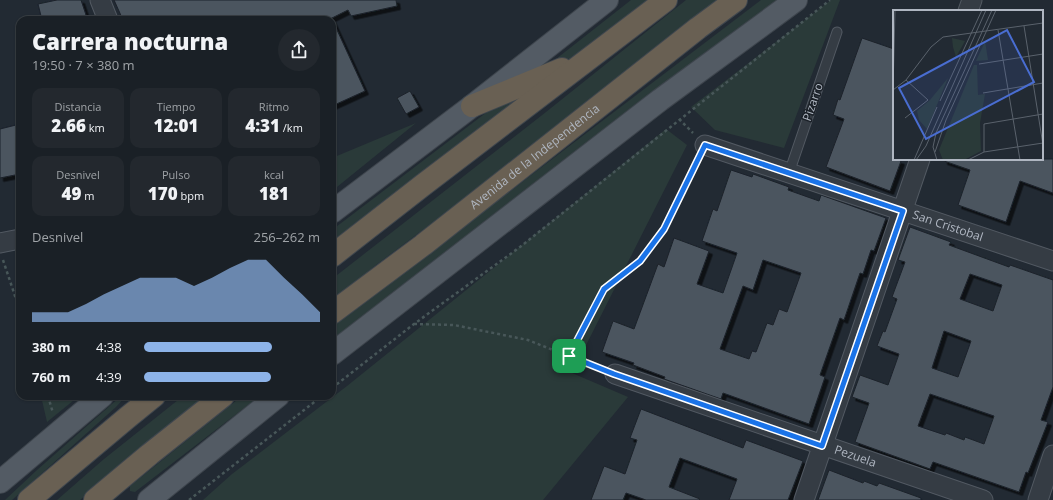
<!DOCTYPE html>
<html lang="es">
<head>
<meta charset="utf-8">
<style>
  :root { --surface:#1a2026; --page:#23282e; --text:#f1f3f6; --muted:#9fa3a7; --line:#383e43; --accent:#8db3e8 }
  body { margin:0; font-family:"Open Sans",sans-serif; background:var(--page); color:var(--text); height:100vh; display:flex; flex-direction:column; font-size:15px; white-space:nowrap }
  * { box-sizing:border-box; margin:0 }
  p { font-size:13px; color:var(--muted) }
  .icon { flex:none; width:22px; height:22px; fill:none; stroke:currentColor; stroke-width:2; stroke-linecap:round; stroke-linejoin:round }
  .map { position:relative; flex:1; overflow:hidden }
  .side { position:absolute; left:16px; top:16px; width:320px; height:384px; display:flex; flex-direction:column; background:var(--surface); border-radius:12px; box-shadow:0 1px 3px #0004,0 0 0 1px var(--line) }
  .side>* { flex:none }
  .pin { position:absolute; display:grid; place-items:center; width:34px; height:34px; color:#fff; margin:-17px; border-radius:8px; box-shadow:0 2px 6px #0006 }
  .round { display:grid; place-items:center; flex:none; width:42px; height:42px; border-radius:21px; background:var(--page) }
  .summary { display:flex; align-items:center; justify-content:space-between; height:68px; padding:0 16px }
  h1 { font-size:22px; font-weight:800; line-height:30px }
  .metrics { display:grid; grid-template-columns:repeat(3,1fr); gap:6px; height:68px; padding:4px 16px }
  .metrics div { display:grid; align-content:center; border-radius:10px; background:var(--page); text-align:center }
  .metrics b { font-size:17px; font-weight:800 }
  .metrics small { font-size:11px; font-weight:400 }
  .metrics p { font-size:11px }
  .chart { height:112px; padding:8px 16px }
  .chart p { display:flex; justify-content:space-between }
  .chart svg { width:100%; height:72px; margin-top:4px; fill:var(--accent); opacity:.7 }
  ul { padding:0 16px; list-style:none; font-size:13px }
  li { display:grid; grid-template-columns:64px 48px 1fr; align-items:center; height:30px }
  li i { height:10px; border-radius:5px; background:var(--accent) }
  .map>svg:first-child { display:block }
  .green { fill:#2a3a39 }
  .building { fill:#4b545f; stroke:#1c232a; fill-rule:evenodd; filter:url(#shadow) }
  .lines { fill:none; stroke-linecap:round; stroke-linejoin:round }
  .lane-casing { stroke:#525962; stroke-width:11 }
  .street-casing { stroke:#525962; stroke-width:21 }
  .primary-casing { stroke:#3e454d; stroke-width:24 }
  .highway-casing { stroke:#3f464e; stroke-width:24 }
  .path { stroke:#485759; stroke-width:2.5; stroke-dasharray:3 3; stroke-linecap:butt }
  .lane { stroke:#353c44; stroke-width:9 }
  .street { stroke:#353c44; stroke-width:19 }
  .primary { stroke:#535b64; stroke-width:22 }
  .highway { stroke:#696053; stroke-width:22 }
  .route-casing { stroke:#fff; stroke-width:8 }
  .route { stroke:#1a73e8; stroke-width:5 }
  .labels { text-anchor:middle; stroke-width:3; stroke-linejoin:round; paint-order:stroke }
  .street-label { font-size:12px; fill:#afb6c1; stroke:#1b2128 }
  .inset-road { fill:none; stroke:#5a626c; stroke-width:1 }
  .view { fill:#496dd1; fill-opacity:0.15; stroke:#496dd1; stroke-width:2 }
  .inset-edge { fill:none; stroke:#afb6c1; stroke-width:2 }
</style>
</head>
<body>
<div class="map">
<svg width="1053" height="500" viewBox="0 0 1053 500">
  <defs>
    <filter id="shadow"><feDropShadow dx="3.5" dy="3.5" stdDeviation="0" flood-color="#0009"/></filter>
  </defs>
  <rect width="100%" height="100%" fill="#222a33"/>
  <path class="green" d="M631,0H649L332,241V230L542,70Z
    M686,0H724L531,149L376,265L332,302V279L546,112Z
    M761,0H783L332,342V327Z
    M831,0H840L784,148L715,130L691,107Z
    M416,123L332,191V158Z
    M666,129L687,145L572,373L628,397L543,500H203L232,474L347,386Z
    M41,396H79L47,422Z
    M121,396H126L116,407L12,500H5L37,470Z
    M183,396H206L169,425L80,500H57L104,459Z
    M242,396H260L135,492L130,491V486Z"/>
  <path class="building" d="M57,0H81L86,15L71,20H42L38,4Z
    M114,0H396L397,6L351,16L348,10L328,20H123Z
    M332,19L365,91L332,106Z
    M862,38L894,49V159L901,161L890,191L826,167L844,119L833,115L838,99L840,100Z
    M410,91L419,107L406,114L397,98Z
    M20,124V174L0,178V129Z
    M944,159H1053V193L1020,181L1006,222L958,205L970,170L944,161Z
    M731,170L752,177L753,174L789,187L788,190L819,201L821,195L886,218L874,251L871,250L863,274L860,273L844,320L840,318L820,375L825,377L809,424L723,393L721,399L664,379L665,377L633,365L634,363L602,352L613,321L634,329L658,264L664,267L674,238L709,251L697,284L723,293L737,253L702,241L713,209L717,211ZM763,260L801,273L787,312L779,309L773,325L767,323L756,352L752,351L749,359L720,349L743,286L753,290Z
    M910,227L951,242L949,245L1009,267L1010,265L1053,280V387L1041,420L1048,422L1028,473L1026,472L1019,492L933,462L930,469L855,442L869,403L852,397L860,375L888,385L899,354L877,346L883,331L885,332L897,299L892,297L905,262L898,260ZM970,274L1002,285L993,311L960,299ZM944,331L971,341L958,377L932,368ZM930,394L994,416L984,444L965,437L964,440L946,433L945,435L918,426Z
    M641,409L743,448L746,440L803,461L788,500H729L737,479L680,458L669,487L700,499L699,500H646L626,493L623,500H591L604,466L625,474L637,440L630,438Z
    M829,470L863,483L864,481L877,486L879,483L921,498V500H818Z"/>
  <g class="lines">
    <g class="lane-casing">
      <path id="lane" d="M789,173L837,32"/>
    </g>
    <g class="street-casing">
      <g id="street">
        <path d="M100,0L108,20"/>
        <path d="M968,11L972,0"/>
        <path id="s1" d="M705,145L1053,261"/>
        <path d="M0,243L20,239"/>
        <path id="s2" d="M615,374L983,500"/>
        <path d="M804,500L920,159"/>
        <path d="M1038,500L1053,455"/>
      </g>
    </g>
    <g class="primary-casing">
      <path id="primary" d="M332,212L472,106L607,0
        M332,354L660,100L796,0
        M0,482L102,396
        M149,500L278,396"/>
    </g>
    <g class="highway-casing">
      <g id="highway">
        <path d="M472,106L562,69"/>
        <path d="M332,256L423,185L666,0"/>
        <path id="s3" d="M332,313L423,245L698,28L736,0"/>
        <path d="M29,500L128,417L154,396"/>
        <path d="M95,500L150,454L223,396"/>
      </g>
    </g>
    <path class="path" d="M679,119L693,133
      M3,260L20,311
      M414,324L454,325L528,340L600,369
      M569,356L604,289L640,261L664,229L697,161
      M332,388L414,324L520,247L830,0
      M48,396L53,413
      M189,500L322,396"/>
    <use href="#lane" class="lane"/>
    <use href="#street" class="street"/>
    <use href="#primary" class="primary"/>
    <use href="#highway" class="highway"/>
  </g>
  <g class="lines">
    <g class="route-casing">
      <path id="route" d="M705,145L903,211L822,446L614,374L569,356L604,289L640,261L664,229Z"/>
    </g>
    <use href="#route" class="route"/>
  </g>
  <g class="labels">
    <g class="street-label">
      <text transform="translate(813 102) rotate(-71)" y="4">Pizarro</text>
      <text dy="4" stroke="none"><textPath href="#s3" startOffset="256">Avenida de la Independencia</textPath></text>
      <text dy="4" stroke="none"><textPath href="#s1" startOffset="256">San Cristobal</textPath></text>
      <text dy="4" stroke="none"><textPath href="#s2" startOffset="254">Pezuela</textPath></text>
    </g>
  </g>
  <g transform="translate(893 10)">
    <rect width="150" height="150" fill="#222a33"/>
    <path d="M59,28L72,31L63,47L60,37ZM92,31L95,50L83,51L90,36ZM81,55H84L85,85L92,84L87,113L88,141L71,150H50L46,140ZM55,68L34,119L26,110L24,101L37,90Z" fill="#2a3a39"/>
    <path class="inset-road" d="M131,16L150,135M105,20L127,150M86,54L150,44M0,80L2,0M0,80L13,70L38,37L50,27L150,13M90,83L150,73M47,91L89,0M12,108L35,90L13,70M42,142L53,110L103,0M91,142V114L150,104M21,150L44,97M23,150L33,136L93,0M44,150L40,137L43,123L99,0M75,150L91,142L150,133"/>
    <path class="view" d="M114,20L141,72L33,129L6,78Z"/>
    <rect width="150" height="150" class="inset-edge"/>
  </g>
</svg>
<div class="pin" style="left:569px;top:356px;background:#1e9e55"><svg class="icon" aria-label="arrive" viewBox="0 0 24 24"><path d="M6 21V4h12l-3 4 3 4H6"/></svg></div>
<section class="side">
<div class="summary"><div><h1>Carrera nocturna</h1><p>19:50 · 7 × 380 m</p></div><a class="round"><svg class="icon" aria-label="share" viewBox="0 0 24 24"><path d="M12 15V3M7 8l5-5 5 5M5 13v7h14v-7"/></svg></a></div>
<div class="metrics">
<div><p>Distancia</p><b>2.66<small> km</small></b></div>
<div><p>Tiempo</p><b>12:01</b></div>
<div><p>Ritmo</p><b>4:31<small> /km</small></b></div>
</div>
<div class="metrics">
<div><p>Desnivel</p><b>49<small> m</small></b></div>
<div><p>Pulso</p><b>170<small> bpm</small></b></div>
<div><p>kcal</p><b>181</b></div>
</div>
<div class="chart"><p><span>Desnivel</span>256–262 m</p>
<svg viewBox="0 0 160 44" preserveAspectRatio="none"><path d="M0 44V38L10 38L20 38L30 33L40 27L50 22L60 17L70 17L80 17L90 22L100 17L110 11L120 6L130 6L140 17L150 27L160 38V44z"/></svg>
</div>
<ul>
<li><b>380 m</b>4:38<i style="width:73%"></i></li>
<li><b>760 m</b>4:39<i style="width:72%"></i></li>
</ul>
</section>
</div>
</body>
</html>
